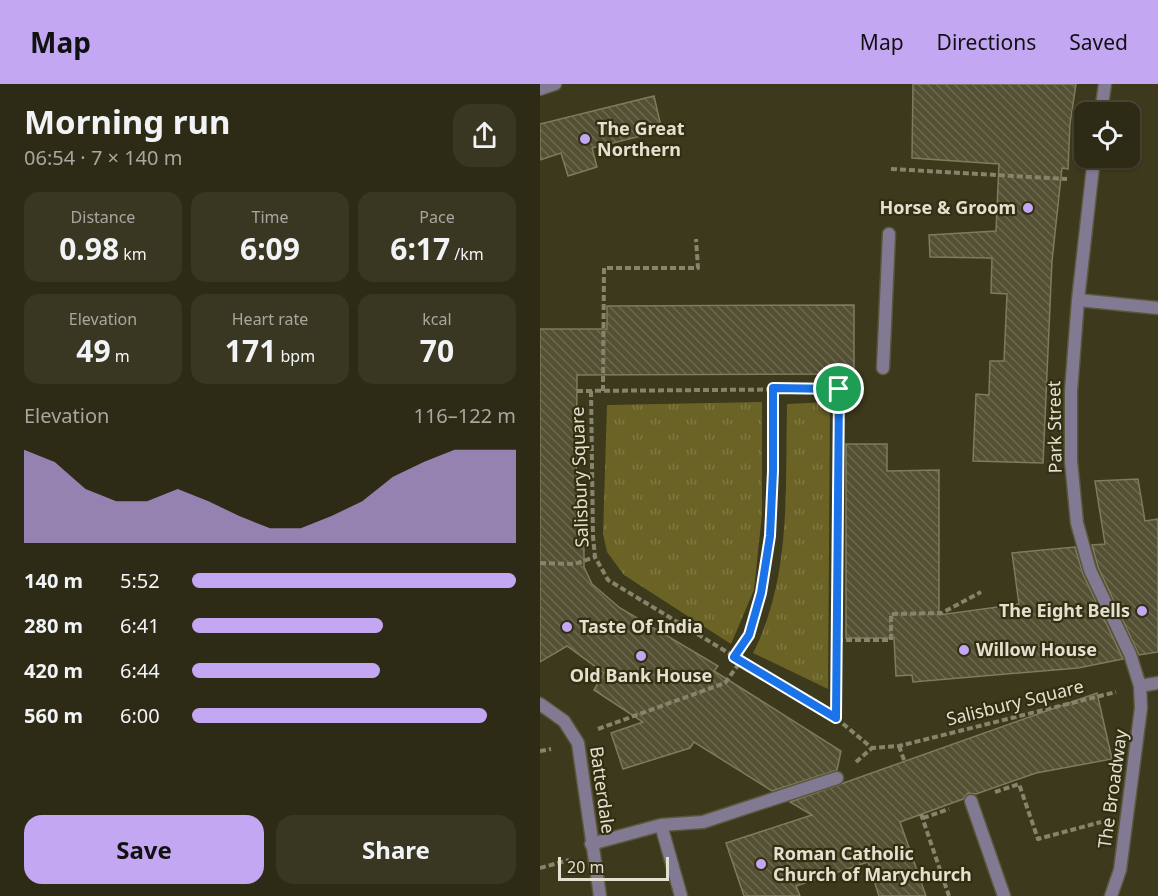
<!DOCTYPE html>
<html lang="en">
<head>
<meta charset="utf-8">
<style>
  :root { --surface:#2d2b15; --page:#393722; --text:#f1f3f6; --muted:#a7a7a0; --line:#484734; --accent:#c3a7f2 }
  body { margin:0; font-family:"Noto Sans",sans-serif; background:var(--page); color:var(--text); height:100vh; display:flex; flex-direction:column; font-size:22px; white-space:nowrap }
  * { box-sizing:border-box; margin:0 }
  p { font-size:20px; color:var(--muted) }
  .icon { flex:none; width:33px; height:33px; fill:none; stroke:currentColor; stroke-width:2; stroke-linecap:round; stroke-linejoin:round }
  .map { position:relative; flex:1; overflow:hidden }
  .details { display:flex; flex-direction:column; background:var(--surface); width:540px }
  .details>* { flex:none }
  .buttons { position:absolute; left:534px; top:18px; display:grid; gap:12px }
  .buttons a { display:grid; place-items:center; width:66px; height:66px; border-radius:12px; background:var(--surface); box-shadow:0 2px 4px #0004,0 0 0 2px var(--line); font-size:30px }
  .scale { position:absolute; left:18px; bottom:15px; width:111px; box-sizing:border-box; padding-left:6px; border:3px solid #e2e1d0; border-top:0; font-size:16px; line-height:21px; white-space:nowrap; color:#e2e1d0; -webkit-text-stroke:4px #322e12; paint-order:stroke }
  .pin { position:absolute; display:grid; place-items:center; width:51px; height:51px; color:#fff; margin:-26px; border:3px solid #fff; border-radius:50%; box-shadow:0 2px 6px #0007 }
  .round { display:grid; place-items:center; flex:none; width:63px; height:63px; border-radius:18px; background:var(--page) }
  .head { display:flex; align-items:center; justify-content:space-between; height:102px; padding:0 24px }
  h1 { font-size:33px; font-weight:700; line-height:45px }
  .figures { display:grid; grid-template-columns:repeat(3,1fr); gap:9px; height:102px; padding:6px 24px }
  .figures div { display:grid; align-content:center; border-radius:15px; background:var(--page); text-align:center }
  .figures b { font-size:30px; font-weight:700 }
  .figures small { font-size:16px; font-weight:400 }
  .figures p { font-size:16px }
  .chart { height:168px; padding:12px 24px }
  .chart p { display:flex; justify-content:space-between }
  .chart svg { width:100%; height:108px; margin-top:6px; fill:var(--accent); opacity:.7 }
  .primary-button { display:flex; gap:12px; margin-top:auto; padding:12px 24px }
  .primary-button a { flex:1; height:69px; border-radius:18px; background:var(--accent); color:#111; font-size:24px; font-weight:700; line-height:69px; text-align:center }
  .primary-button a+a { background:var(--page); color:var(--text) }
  ul { padding:0 24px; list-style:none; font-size:20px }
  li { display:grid; grid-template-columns:96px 72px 1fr; align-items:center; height:45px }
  li i { height:15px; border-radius:8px; background:var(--accent) }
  header { display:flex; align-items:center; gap:36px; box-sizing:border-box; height:84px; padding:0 30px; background:var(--accent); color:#111 }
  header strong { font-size:28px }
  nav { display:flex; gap:33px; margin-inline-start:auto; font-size:21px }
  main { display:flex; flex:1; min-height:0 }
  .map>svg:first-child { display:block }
  .grass { fill:url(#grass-tufts) }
  .building { fill:url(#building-back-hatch); stroke:#7f7b5d; stroke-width:1.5 }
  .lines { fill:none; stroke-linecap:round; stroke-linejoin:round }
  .lane-casing { stroke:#5a573c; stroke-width:15 }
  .street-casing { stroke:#5a573c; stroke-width:15 }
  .path { stroke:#86846c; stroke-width:4; stroke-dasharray:6 3; stroke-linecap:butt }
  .lane { stroke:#827a92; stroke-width:12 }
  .street { stroke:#827a92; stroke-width:12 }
  .route-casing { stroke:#fff; stroke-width:12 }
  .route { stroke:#1a73e8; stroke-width:8 }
  .poi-dot { fill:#c3a7f2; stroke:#322e12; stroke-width:2 }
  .labels { text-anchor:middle; stroke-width:4.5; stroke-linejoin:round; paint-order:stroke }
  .poi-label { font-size:18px; font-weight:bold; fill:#e2e1d0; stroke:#322e12; text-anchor:start }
  .street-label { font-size:18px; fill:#e2e1d0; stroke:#322e12 }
</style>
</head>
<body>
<header>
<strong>Map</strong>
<nav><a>Map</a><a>Directions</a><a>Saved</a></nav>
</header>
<main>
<section class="details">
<div class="head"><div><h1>Morning run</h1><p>06:54 · 7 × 140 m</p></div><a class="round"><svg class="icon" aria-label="share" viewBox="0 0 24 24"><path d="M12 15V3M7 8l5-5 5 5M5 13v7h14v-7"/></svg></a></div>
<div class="figures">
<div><p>Distance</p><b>0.98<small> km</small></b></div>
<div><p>Time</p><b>6:09</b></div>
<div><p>Pace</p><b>6:17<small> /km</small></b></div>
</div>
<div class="figures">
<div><p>Elevation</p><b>49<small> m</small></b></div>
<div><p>Heart rate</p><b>171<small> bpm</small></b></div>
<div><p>kcal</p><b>70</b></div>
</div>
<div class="chart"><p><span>Elevation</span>116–122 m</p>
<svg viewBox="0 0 160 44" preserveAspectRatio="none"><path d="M0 44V6L10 11L20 22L30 27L40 27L50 22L60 27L70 33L80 38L90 38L100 33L110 27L120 17L130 11L140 6L150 6L160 6V44z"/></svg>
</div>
<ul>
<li><b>140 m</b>5:52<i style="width:100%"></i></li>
<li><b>280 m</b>6:41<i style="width:59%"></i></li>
<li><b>420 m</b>6:44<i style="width:58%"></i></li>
<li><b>560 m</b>6:00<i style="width:91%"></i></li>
</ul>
<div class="primary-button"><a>Save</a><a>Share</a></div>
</section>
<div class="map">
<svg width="618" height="812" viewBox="0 0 618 812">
  <defs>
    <pattern id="grass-tufts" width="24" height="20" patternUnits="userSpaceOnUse" patternTransform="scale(1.5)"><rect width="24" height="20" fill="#6b6326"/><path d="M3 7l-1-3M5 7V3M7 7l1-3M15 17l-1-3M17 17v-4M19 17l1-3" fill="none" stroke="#807944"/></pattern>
    <pattern id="building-back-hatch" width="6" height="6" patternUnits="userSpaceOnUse" patternTransform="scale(1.5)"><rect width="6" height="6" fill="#545034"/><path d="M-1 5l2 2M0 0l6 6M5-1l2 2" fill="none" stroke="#6c6950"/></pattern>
  </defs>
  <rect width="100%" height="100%" fill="#3c391c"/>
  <path class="grass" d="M222,318V430L214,506L191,560L84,491L67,468L63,450L67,321Z
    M290,318L288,605L213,569C252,493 245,403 247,320Z"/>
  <path class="building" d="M373,0H536L530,40L528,85L522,84L512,177L503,379L433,377L436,310L449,311L450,277H464L467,210L451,209L452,174L390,173L389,151L456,147L459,80L372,74Z
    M114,12L122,47L52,64L57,83L28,92L21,69L0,76V40Z
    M314,221V290L37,291L36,432H44V483L52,500L80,524L178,582L174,587L301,667L297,686L232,707L154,658L150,664L83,685L71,649L103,638L54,606L64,589L27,562L0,578V245H67V222Z
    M306,360H347V387L399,386V531L479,520L472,469L535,463L543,490L583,575L538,584L373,598L372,591L356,592L354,554H306Z
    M598,395L605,437L618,435V568L599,571L558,483L552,461L565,460L555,397Z
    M557,609L572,675L496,689L436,710L428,709L423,715L360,738L386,812H339L328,778L256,802L260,812H204L186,759L272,731L250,718Z"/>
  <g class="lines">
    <g class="lane-casing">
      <path id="lane" d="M343,284L349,150
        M431,717L464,812
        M121,741L141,812
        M51,760L121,741L163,738L297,694"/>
    </g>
    <g class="street-casing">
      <path id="street" d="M0,5L15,0
        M561,28L565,0
        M554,74L538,216L531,307V377L537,439L550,486L590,570L600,602L601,624L580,786L571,812
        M538,216L618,224
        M600,602L618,599
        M0,620L24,637L38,659L60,812"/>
    </g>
    <path class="path" d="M351,85L527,95
      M37,307L299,305
      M51,307L53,452L55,473L68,496L296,634L332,664L359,662L576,608
      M63,307L64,184H158L156,155
      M0,479L35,480L55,473
      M297,556H351V530L402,529L441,508
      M194,573L209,551L221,509L230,452L233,387V305
      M296,634L299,305L321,294
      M58,645L185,599L201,577
      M359,662L365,679
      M0,667L11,665
      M316,678L332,664
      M455,708L479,700L498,755L561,738
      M381,730L409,812
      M383,734L409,725
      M0,784L29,776"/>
    <use href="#lane" class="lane"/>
    <use href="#street" class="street"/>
  </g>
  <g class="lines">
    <g class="route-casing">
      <path id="route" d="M233,304L299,305L296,634L194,573L209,551L221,509L230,452L233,387Z"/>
    </g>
    <use href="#route" class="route"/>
  </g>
  <g class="poi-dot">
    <circle cx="45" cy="55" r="6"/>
    <circle cx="488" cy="124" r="6"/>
    <circle cx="602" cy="527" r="6"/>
    <circle cx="27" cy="543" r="6"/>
    <circle cx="424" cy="566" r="6"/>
    <circle cx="101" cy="572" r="6"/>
    <circle cx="221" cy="780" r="6"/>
  </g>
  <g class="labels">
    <g class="poi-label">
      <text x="57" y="51">The Great<tspan x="57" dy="21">Northern</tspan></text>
      <text x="476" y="130" text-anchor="end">Horse &amp; Groom</text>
      <text x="590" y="533" text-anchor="end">The Eight Bells</text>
      <text x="39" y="549">Taste Of India</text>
      <text x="436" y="572">Willow House</text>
      <text x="101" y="598" text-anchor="middle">Old Bank House</text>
      <text x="233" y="776">Roman Catholic<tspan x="233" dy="21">Church of Marychurch</tspan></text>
    </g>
    <g class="street-label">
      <text transform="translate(515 343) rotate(-91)" y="6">Park Street</text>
      <text transform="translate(40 393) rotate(-92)" y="6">Salisbury Square</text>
      <text transform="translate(475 619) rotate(-14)" y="6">Salisbury Square</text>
      <text transform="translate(573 705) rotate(-82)" y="6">The Broadway</text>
      <text transform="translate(62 706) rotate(82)" y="6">Batterdale</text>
    </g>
  </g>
</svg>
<div class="buttons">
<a><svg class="icon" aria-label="locate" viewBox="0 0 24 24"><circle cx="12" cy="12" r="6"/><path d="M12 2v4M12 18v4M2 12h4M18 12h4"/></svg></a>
</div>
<div class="scale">20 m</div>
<div class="pin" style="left:299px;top:305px;background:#1e9e55"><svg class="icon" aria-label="arrive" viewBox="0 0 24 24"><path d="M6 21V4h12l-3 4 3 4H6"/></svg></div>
</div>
</main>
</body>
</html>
